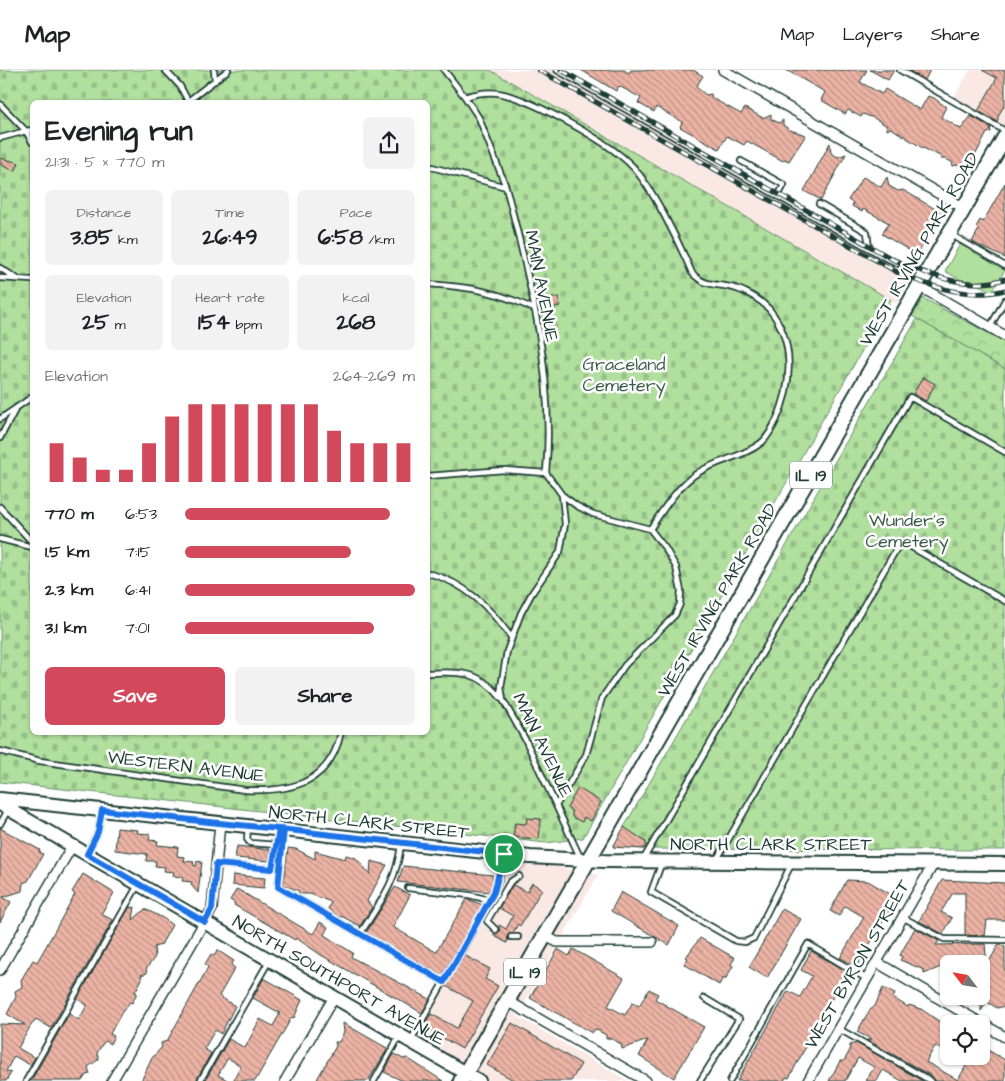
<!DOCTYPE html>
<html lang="en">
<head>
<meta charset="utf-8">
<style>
  :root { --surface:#fff; --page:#f2f2f2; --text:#202124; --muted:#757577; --line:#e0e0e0; --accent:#d1495b }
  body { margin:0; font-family:"Architects Daughter",sans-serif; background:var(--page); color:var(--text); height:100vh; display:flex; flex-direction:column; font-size:19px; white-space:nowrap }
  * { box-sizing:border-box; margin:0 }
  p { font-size:16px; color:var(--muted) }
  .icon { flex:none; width:28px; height:28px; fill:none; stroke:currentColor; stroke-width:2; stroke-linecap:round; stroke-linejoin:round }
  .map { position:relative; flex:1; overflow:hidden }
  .panel { position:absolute; left:30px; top:30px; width:400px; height:635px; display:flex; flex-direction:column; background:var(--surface); border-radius:8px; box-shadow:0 1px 4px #0004 }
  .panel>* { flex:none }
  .needle { width:32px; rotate:301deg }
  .controls { position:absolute; left:940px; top:885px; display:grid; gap:10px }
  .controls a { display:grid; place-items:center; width:50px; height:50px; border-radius:8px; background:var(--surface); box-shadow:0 1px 4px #0004; font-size:25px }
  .pin { position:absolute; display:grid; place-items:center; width:42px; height:42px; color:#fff; margin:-21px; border:2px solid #fff; border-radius:50%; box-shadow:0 1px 5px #0007 }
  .round { display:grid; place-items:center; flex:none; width:52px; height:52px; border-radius:8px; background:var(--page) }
  .head { display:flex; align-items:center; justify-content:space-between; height:85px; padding:0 15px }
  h1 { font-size:28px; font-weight:700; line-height:38px }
  .figures { display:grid; grid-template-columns:repeat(3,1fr); gap:8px; height:85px; padding:5px 15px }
  .figures div { display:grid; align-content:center; border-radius:8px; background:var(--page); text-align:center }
  .figures b { font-size:21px; font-weight:700 }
  .figures small { font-size:14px; font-weight:400 }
  .figures p { font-size:14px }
  .chart { height:140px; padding:10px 15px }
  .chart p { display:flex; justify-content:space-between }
  .chart svg { width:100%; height:90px; margin-top:5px; stroke:var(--accent); stroke-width:6 }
  .action { display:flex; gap:10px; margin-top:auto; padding:10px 15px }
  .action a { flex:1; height:58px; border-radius:8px; background:var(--accent); color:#fff; font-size:20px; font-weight:700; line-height:58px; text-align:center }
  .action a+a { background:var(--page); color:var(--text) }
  ul { padding:0 15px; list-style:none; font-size:16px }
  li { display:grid; grid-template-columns:80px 60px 1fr; align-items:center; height:38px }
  li i { height:12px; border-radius:6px; background:var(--accent) }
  header { display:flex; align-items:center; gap:30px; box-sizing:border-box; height:70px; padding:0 25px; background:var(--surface); border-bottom:1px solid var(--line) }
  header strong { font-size:24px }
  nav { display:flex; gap:28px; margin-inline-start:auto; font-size:18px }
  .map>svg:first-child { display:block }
  .built { fill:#f9e8e4 }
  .cemetery { fill:url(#cemetery-stones); stroke:#688e69; fill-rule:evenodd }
  .park { fill:url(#park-crowns); stroke:#688e69 }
  .garden { fill:#b0df9e; stroke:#688e69 }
  .building { fill:url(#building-back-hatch); stroke:#1f3d34 }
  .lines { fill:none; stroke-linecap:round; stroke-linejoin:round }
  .lane-casing { stroke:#1f3d34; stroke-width:8 }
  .street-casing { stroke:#1f3d34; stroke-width:12 }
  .secondary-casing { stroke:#1f3d34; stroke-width:16 }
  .primary-casing { stroke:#1f3d34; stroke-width:18 }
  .lane { stroke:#fff; stroke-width:4.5 }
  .street { stroke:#fff; stroke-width:9 }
  .secondary { stroke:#fff; stroke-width:12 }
  .primary { stroke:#fff; stroke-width:14 }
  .rail-casing { stroke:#1f3d34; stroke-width:5 }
  .rail { stroke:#fff; stroke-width:3; stroke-dasharray:9; stroke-linecap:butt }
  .route-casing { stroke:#fff; stroke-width:10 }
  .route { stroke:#1a73e8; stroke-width:6 }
  .labels { text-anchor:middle; stroke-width:5; stroke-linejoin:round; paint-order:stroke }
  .shield { fill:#fff; stroke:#627771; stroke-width:1 }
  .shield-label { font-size:16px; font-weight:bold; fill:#1f3d34 }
  .street-label { font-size:18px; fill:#1f3d34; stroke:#fff }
  .park-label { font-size:18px; fill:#3c5d49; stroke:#fff }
</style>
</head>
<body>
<header>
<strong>Map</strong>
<nav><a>Map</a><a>Layers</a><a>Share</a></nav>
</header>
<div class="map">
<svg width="1005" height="1011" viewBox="0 0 1005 1011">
  <defs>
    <pattern id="cemetery-stones" width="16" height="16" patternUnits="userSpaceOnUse" patternTransform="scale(1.25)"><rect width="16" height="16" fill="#b0df9e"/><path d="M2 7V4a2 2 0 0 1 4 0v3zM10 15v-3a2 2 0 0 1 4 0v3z" fill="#97c089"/></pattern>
    <pattern id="park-crowns" width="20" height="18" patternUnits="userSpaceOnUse" patternTransform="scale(1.25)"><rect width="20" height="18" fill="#b0df9e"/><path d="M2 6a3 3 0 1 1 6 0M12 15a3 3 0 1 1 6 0" fill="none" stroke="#97c089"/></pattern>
    <pattern id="building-back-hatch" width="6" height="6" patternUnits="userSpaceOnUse" patternTransform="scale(1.25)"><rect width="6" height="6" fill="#ecb3a5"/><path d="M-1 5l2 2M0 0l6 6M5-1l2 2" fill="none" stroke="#bf9387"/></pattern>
  </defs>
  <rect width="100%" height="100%" fill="#fff"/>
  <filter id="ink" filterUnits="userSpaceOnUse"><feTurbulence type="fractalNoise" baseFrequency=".02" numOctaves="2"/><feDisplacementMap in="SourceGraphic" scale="10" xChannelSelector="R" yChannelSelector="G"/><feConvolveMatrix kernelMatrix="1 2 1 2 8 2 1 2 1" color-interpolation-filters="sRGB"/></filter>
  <g filter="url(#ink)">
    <path class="built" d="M490,0H551L881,190L913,206L897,234Z
      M970,0H1005V59L953,29Z
      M505,786L598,805L517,946L628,1011H484L413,970L494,825Z"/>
    <path class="cemetery" d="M0,0H490L891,230L583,768L546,773L0,712ZM32,32H428V662H32Z
      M917,249L1005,299V780L643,779L620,776L624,757Z"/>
    <path class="park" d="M923,228L1005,272V299L912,246Z"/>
    <path class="garden" d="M960,174L1005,200L992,222L969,210L964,212L945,201Z"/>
    <path class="building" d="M581,0H624L629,3L631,0H693L703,6L696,17L706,25L711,24L712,28L741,44L745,38L763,48L771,44V49L779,53L783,50V55L790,60L806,65L789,91L784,89L783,91L747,71L744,75L727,66L719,79L680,57L682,52L656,37L654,42L638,33L641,28L619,16L616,21Z
      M786,0H867L860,12L882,24L885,19L920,40L928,26L934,28L946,37L941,47L961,59L971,46L990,57L991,62L987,63L967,101L957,95L953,96L952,92L945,89H941L940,86L921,77L891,58L887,60V56L874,48L863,44L861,47L848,40L845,44L821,30L825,22Z
      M870,0H894L888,10Z
      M908,0H930L925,10Z
      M982,0H1005V34L998,46V50L996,51L978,41L997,8Z
      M830,73L831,83L838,87L846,84L821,130L804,121Z
      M1,88L19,93L15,101L1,95Z
      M863,107L881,117L887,107L889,116L898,121L903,120L942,143L917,185L882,164L889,153L863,139L862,142L852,136L853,133L848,130Z
      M1005,113V188L972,172L979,159L976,157L980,150L983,152Z
      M559,227L560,236L551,238L549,228Z
      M923,307L935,314L926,331L913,324Z
      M578,718L601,732L591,751L584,747L582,752L572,747V741L567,738Z
      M527,748L541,749L539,769L513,767L515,753L526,754Z
      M624,757L646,772V776L643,779L613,777Z
      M0,758L40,780L39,782L43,784L28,811L23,813L22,821L3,827L11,832L0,852Z
      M117,758L138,760L137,763L150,764L149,770L158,771L157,775L178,777L177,786L185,787L184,791L194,792L193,795L196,796L197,791L202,792L198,823L191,815L192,812L182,811L183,807L173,806L174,802L164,801L165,797L155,796L156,791H146L147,784L115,780Z
      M237,776L271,780L269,791L235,788Z
      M288,778L296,779L315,789V781L345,789L346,785L356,788L370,804L371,791L387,795L367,831L372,837L360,856L341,846V848L336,845L328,839L331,832L310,824H299V821L283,815Z
      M403,796L493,805L492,816L489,822L398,812Z
      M83,804L114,823L101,844L113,850L51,958L36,949L30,957L18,978L35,988L30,995L14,986L6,1001L11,1003L6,1011H0V954L25,955L7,944L16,927L15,921L22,917L21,910L33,890L37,892L44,880L75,824L72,822Z
      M233,805L265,808L264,818L232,815Z
      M847,810L868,811L897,828L857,896L840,888L864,847L845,836L839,846L830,841Z
      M942,810L1005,813V850H987L985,866L965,865V823H953L941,842L952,848L943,864L919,851Z
      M532,813L542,819L520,856L518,854L513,863L508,865L507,873L493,865L499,862V855L506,859L513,846L499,838L513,815L527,822Z
      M395,817L410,825L393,857L436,882L467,829L483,835L442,906L366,863Z
      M237,819L313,864L320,852L328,857L324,865L353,883L351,887L430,929L422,943L321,885L296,868L295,870L234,835L235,833L230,830Z
      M621,822L679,856L669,875L611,841Z
      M135,837L133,850L145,839L163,848L172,855L161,875L154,877L155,887L146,899L147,903L141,905L142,909L135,922L137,923L132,933L130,932L122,942L112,960L110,964L114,966L110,974L106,971L103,973L97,983L99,989L88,997L90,1004L86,1005L82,1011H31L69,944L79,950L87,935L77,929L129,838Z
      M782,839L801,849L767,908L749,897Z
      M915,858L939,871L936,875L985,874L987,894H948L924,904V900L900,890L902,887L900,885Z
      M700,868L735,888L731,894L733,896L725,910L723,908L719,915L684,894L688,888L686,887Z
      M999,874L1005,877V936L997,938L987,932L981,941V906Z
      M558,879L569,886L573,879L624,908L608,936L625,945L633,932L639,936L649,919L658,924L655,929L704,957L674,1008L639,986L648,970L622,979L621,974L610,968L606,969V965L595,959L592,963L530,928Z
      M217,880L234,891L231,895L235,898L219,926L235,936L221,964L215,960L204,979L211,983L196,1011H141L152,988L162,977L161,973L167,971L206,901L208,897L205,894L211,884L214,886Z
      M811,881L848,902L847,908L842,910L789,1008L786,1007L784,1011H737L788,921L800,927L812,906L801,900Z
      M464,885L490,899L485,909L498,916L462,979L424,957L431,944L457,958L473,931L446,916Z
      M264,908L302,930L294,948L292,947L255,1011H233L241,996L228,988L218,1005L229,1011H205L229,969L245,978L260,949L273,956L280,943L253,928Z
      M883,918L895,924L893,928L908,937L909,935L921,939L949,958V984L935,976L926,992L958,1010L966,996L950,986H981V976L1005,990V1011H935L933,1007L867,970L871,969L857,962L869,941L875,936Z
      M343,953L387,978V980L368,1011H316L336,976L335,972H339L344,962Z
      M512,953L581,994L571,1011H515L487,995Z
      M856,973L923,1011H902L883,1000L877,1011H866L874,997L858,988L845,1011H829L840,991H844L849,982L850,975Z
      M394,984L403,989L407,988L443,1011H403L390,1005L384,1002Z"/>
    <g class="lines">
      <g class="lane-casing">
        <path id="lane" d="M165,0L180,16L188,31
          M214,0L215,11
          M444,0L465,27C477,23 490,21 503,24C534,31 607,71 630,94C651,114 680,175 692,203C706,217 713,213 730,217C744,220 760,229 769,239C796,271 792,317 776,351C772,358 768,368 761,373C742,388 716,390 696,404C677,417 663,440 650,459
          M557,0L886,188L922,204
          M900,0L1005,61
          M465,27L479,48L506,117
          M187,32L228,0
          M0,34L26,61L0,68
          M32,60L26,61L32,72
          M741,91L784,115L778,126
          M428,96L506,117C530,209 555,308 546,403
          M819,134L867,162L869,178
          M950,164L1005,196
          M0,198L16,208
          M0,208L32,210
          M428,214C469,217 497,221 534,239
          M990,257L1005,230
          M0,349L32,327
          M0,368L15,340
          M546,403L562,425L577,436L593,444L650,459L665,478L676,497L681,521L680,534L675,545L625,595L602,628L586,685L557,734
          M428,406L504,400L546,403
          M562,425L565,454L560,482L532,523L521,543L507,581L501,617L503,630L525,669L580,787
          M0,437L32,472
          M0,469L32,477
          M428,503C466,513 489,537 511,567
          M428,603C461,601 480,601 502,629
          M0,681L40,691L245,720C291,722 330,714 341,662
          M0,754L8,740
          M248,757L247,769L250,773L277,775
          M283,760L278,817L444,912
          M87,783L98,762L102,741
          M717,789L901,471L1005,531
          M643,790L910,327L1005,382
          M662,792L651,822L736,871L745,872L754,868L792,793
          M216,794L272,799L279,762
          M408,818L469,825L490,830L499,809L504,785
          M904,848L944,869L1005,870
          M496,860L487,851L510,812L519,806
          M360,864C380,832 397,812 401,774
          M511,867H518
          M839,959L931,1011
          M411,970L490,830
          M26,1011L138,815
          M200,1011L269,891
          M374,1011L399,967
          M700,1011L739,949L704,928
          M730,1011L808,874L867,909"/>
      </g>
      <g class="street-casing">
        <path id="street" d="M723,0L964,138
          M919,216L1005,266
          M545,866L557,872H652
          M878,893L1005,967
          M0,900L72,776
          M508,931L646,1011
          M112,1011L212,839L220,753
          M285,1011L334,927
          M808,1011L934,793"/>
      </g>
      <g class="secondary-casing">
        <path id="secondary" d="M0,729L530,787L604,791L1005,794
          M0,734L479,1011"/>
      </g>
      <g class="primary-casing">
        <path id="primary" d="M461,1011L1005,67"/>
      </g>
      <use href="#lane" class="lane"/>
      <use href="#street" class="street"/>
      <use href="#secondary" class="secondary"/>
      <use href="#primary" class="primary"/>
      <g class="rail-casing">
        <path id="rail" d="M539,0L904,206C936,218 970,229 1005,220
          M561,0L894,190C929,205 967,221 1005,209"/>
      </g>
      <use href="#rail" class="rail"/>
    </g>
  </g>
  <g class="lines" filter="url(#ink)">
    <g class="route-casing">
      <path id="route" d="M504,784L279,759L272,799L216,794L212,839L205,852L87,784L98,762L102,740L209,752L279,759L284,760L278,817L444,912L494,822L504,784"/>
    </g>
    <use href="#route" class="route"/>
  </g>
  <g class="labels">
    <g class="shield">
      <rect x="790" y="391.5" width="42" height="27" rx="4"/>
      <rect x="504" y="888.5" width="42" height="27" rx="4"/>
    </g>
    <g class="shield-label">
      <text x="811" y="411">IL 19</text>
      <text x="525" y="908">IL 19</text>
    </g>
    <g class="street-label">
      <text transform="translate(919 179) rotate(-60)" y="6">WEST IRVING PARK ROAD</text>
      <text transform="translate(542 216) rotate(79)" y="6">MAIN AVENUE</text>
      <text transform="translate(717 530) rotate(-60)" y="6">WEST IRVING PARK ROAD</text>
      <text transform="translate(543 675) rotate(64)" y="6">MAIN AVENUE</text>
      <text transform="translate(186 696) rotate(7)" y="6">WESTERN AVENUE</text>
      <text transform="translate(369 752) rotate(6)" y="6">NORTH CLARK STREET</text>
      <text x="771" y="780">NORTH CLARK STREET</text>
      <text transform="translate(857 894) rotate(-60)" y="6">WEST BYRON STREET</text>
      <text transform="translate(339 910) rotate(30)" y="6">NORTH SOUTHPORT AVENUE</text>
    </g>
    <g class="park-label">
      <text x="624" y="300">Graceland<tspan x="624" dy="21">Cemetery</tspan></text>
      <text x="907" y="456">Wunder's<tspan x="907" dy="21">Cemetery</tspan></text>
    </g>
  </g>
</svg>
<div class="controls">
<a><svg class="needle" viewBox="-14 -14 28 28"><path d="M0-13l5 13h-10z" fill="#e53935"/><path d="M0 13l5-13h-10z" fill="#757577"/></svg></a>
<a><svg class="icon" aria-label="locate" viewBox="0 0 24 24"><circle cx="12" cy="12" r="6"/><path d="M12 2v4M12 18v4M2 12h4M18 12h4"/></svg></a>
</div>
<div class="pin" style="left:504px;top:784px;background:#1e9e55"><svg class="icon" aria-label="arrive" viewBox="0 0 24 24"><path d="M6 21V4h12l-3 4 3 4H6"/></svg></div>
<section class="panel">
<div class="head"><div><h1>Evening run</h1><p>21:31 · 5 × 770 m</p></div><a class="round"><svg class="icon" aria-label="share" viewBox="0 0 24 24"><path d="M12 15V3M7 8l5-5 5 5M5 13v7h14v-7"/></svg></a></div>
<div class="figures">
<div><p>Distance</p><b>3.85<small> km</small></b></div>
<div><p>Time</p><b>26:49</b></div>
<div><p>Pace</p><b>6:58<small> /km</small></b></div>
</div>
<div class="figures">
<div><p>Elevation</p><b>25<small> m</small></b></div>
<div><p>Heart rate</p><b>154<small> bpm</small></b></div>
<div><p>kcal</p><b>268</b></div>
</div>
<div class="chart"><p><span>Elevation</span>264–269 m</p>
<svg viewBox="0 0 160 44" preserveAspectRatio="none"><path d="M5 44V25M15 44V32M25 44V38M35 44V38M45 44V25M55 44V12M65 44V6M75 44V6M85 44V6M95 44V6M105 44V6M115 44V6M125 44V19M135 44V25M145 44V25M155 44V25"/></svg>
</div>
<ul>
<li><b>770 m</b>6:53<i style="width:89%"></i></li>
<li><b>1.5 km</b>7:15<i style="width:72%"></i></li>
<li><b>2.3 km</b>6:41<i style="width:100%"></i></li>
<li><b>3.1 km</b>7:01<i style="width:82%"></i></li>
</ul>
<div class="action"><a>Save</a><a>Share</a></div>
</section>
</div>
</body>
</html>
